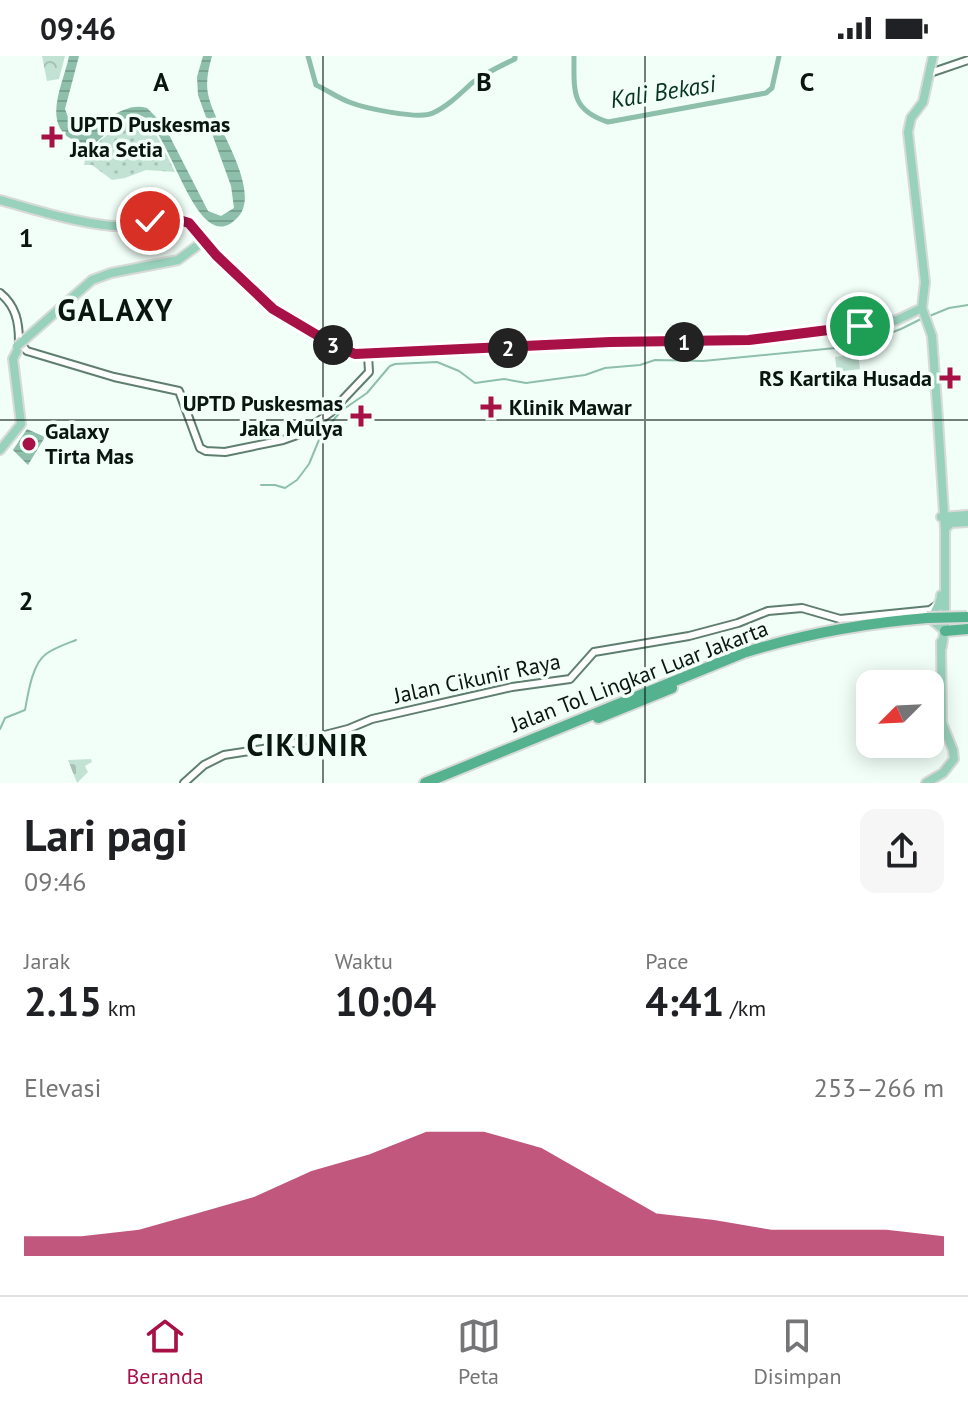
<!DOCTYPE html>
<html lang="id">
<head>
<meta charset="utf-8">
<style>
  :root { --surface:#fff; --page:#f6f6f6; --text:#202124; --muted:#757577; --line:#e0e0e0; --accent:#a71146 }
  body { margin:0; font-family:"PT Sans",sans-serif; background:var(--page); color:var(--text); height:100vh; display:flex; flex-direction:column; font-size:30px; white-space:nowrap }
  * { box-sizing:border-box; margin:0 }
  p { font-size:26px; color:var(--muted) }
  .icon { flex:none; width:44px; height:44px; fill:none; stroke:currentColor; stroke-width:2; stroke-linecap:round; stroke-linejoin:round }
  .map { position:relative; height:727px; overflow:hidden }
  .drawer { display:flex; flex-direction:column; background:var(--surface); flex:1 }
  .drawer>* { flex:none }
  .needle { width:52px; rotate:246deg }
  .buttons { position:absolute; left:856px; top:614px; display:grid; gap:16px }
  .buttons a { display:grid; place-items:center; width:88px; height:88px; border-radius:16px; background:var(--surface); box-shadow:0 4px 20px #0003; font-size:40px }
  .pin { position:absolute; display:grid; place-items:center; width:68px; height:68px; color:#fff; margin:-34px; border:4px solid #fff; border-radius:50%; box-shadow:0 2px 8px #0007 }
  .km { position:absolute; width:40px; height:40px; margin:-20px; border-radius:50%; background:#222; color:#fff; font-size:22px; line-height:40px; text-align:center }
  .round { display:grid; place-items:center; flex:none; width:84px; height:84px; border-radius:16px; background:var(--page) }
  .headline { display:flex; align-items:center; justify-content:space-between; height:136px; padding:0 24px }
  h1 { font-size:44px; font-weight:800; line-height:60px }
  .metrics { display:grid; grid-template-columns:repeat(3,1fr); gap:12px; height:136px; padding:8px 24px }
  .metrics div { display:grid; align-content:center }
  .metrics b { font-size:40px; font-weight:800 }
  .metrics small { font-size:22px; font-weight:400 }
  .metrics p { font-size:22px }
  .chart { height:224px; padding:16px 24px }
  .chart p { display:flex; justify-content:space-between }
  .chart svg { width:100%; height:144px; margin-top:8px; fill:var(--accent); opacity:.7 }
  .status { display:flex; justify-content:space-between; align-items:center; height:56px; padding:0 40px; background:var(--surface); direction:ltr }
  .status svg { height:22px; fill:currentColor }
  .dock { display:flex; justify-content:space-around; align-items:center; height:112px; border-top:2px solid var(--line); background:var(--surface); font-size:22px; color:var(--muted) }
  .dock a { display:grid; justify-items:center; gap:4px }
  .dock .active { color:var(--accent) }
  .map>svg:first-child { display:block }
  .grass { fill:url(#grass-dots) }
  .forest { fill:url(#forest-crowns) }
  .cemetery { fill:url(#cemetery-stones) }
  .park { fill:#c2e3d4 }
  .water { fill:url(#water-rules) }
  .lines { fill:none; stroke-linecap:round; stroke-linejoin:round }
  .stream { stroke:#8ebfaa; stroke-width:2 }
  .river { stroke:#8ebfaa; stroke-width:5 }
  .minor-casing { stroke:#5f7e70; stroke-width:10 }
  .major-casing { stroke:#d8dad9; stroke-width:12 }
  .highway-casing { stroke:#d8dad9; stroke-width:14 }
  .minor { stroke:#fff; stroke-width:6 }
  .major { stroke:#98d1bc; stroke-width:8 }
  .highway { stroke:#54b28f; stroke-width:10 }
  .major-bridge-casing { stroke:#d8dad9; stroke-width:12; stroke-linecap:butt }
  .highway-bridge-casing { stroke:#d8dad9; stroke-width:14; stroke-linecap:butt }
  .major-bridge { stroke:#98d1bc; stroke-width:8 }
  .highway-bridge { stroke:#54b28f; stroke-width:10 }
  .route-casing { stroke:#fff; stroke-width:16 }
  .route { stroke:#a71146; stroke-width:10 }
  .grid { fill:none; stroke:#091510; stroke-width:2; stroke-opacity:0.55 }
  .poi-dot { fill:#a71146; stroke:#f1fff8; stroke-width:3 }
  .labels { text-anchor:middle; stroke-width:7; stroke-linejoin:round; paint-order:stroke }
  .poi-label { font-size:22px; font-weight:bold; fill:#091510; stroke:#f1fff8; text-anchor:start }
  .street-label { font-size:22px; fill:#091510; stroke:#f1fff8 }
  .water-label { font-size:24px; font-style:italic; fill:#063224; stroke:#f1fff8 }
  .district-label { font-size:30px; font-weight:bold; letter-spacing:2px; fill:#091510; stroke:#f1fff8 }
  .grid-label { font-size:26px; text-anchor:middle; font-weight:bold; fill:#091510; stroke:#f1fff8; stroke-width:7; stroke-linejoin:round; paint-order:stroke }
</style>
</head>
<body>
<div class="status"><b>09:46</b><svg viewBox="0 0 49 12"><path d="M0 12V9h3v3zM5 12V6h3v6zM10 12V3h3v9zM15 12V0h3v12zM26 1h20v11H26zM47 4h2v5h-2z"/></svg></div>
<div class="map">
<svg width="968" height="727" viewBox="0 0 968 727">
  <defs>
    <pattern id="grass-dots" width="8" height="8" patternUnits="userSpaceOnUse" patternTransform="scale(2)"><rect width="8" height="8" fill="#c2e3d4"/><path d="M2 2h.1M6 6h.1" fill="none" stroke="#a5c2b5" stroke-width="1.8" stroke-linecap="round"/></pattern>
    <pattern id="forest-crowns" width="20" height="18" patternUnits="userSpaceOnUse" patternTransform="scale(2)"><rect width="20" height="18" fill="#c2e3d4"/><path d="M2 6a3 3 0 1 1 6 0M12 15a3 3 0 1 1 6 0" fill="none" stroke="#a5c2b5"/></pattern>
    <pattern id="cemetery-stones" width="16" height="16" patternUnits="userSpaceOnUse" patternTransform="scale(2)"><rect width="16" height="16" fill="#c2e3d4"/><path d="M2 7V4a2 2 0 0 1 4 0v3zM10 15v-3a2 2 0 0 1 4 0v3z" fill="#a5c2b5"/></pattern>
    <pattern id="water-rules" width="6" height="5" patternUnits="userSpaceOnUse" patternTransform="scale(2)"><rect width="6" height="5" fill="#8ebfaa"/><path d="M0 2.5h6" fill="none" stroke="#79a391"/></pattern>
  </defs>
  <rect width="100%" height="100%" fill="#f1fff8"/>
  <path class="grass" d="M141,62L152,70L175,116L146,114L125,122L112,124L92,109H84L87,93C107,83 118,65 141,62Z"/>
  <path class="forest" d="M42,0H65L59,23L47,25Z"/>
  <path class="cemetery" d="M91,703L92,706L85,710L88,716L77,727L68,704Z"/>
  <path class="park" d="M858,298L860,313L837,316L835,301Z"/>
  <path class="water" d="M69,0H79L65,53L71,69L81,76C105,70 122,45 147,52L164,69L208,155L221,160L234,152L231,130L198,39L197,21L203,0H212C208,14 205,28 209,42C216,71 262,135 238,161C195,209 169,61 138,59C120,59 107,80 93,88C83,89 76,86 68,81C43,63 65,23 69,0Z
    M27,373L45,381L28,409L13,394Z"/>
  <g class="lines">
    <path class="stream" d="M927,261L949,252L968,249
      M390,310L395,308L437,306L459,315L475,327L504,323L526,327L585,319L605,312L640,309L655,304L703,305L856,290L901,273L921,263
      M261,429H275L285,432L297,424L309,408L321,379L341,355L367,337L389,311
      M0,673L5,662L25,654C28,638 32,608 46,598C54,592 66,588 76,584"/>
    <path class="river" d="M308,0L316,29C327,34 338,42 349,46C364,52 419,64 433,57C448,50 460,38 472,27C485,17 500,10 515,3V0
      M574,0C574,36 571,54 608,66L766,37L772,32L779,0"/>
    <g class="minor-casing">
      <path id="minor" d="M933,16L968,4
        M0,237C16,250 19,266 19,286L27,295L114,321L179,335L200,392L206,395L225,396L283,384L300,378L330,357L369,316L368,299
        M184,727L204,709L224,699L282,690L348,673L372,663L512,631L570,623L594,596L689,580L738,567L768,555L802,552L840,563L930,554L937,549"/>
    </g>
    <g class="major-casing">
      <path id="major" d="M933,0L923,46L911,62L908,76L925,226L922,252L932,280L938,363L945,474V570L942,591
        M0,144C35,154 77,167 113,170C135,171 163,156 185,165C201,171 207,189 217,201C250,234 310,286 355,298L618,286L749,284L897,264L922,252
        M23,285L92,224L111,217L178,204L205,184
        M0,394L21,368L13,303L18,293
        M941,461L968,459
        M945,473L951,467L968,466
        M941,539C941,550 932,555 933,565L945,575
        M926,727L943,717L954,703L953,694L942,667L941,586"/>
    </g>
    <g class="highway-casing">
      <path id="highway" d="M945,575L968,573
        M598,662L672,632
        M425,727L743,597C804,578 864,567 927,562"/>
    </g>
    <use href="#minor" class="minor"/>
    <use href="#major" class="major"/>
    <use href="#highway" class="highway"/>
    <g class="major-bridge-casing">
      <path id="major-bridge" d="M17,290L23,285"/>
    </g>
    <g class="highway-bridge-casing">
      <path id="highway-bridge" d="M927,562L967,561"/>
    </g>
    <use href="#major-bridge" class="major-bridge"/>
    <use href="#highway-bridge" class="highway-bridge"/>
  </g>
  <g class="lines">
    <g class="route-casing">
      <path id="route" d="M150,165L176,163L189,167L216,199L273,253L332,288L355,298L610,286L749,284L860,270"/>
    </g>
    <use href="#route" class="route"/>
  </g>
  <path class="grid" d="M323,0V727M645,0V727M0,364H968"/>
  <g class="poi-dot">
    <path d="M48 69h8v8h8v8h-8v8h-8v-8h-8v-8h8z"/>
    <path d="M946 310h8v8h8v8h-8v8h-8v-8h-8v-8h8z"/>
    <path d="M487 339h8v8h8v8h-8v8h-8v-8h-8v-8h8z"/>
    <path d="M357 348h8v8h8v8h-8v8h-8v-8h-8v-8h8z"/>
    <circle cx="29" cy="388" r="8"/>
  </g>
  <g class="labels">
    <g class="poi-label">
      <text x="70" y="76">UPTD Puskesmas<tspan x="70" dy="25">Jaka Setia</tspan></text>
      <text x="932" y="330" text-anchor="end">RS Kartika Husada</text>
      <text x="343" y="355" text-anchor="end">UPTD Puskesmas<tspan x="343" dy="25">Jaka Mulya</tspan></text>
      <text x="509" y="359">Klinik Mawar</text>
      <text x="45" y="383">Galaxy<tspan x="45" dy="25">Tirta Mas</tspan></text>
    </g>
    <g class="street-label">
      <text transform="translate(639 620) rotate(-21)" y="8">Jalan Tol Lingkar Luar Jakarta</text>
      <text transform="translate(477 622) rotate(-12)" y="8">Jalan Cikunir Raya</text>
    </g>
    <g class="water-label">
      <text transform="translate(663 36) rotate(-9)" y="8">Kali Bekasi</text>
    </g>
    <g class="district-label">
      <text x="116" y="265">GALAXY</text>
      <text x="308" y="700">CIKUNIR</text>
    </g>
  </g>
  <g class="grid-label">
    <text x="161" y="35">A</text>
    <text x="484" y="35">B</text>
    <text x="807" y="35">C</text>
    <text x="26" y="191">1</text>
    <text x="26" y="554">2</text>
  </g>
</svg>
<div class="buttons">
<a><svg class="needle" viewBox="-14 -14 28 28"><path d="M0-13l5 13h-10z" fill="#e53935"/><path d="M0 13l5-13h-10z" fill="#757577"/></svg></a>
</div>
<div class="pin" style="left:860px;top:270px;background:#1e9e55"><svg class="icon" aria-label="arrive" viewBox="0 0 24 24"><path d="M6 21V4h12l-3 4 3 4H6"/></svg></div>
<div class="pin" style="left:150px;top:165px;background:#d93025"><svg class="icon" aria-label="check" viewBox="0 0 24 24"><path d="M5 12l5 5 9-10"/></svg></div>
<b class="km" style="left:684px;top:286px">1</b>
<b class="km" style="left:508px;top:292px">2</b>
<b class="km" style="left:333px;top:289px">3</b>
</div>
<section class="drawer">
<div class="headline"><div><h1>Lari pagi</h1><p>09:46</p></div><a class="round"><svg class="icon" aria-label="share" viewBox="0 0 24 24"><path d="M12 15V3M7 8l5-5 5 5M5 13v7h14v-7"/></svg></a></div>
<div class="metrics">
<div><p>Jarak</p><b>2.15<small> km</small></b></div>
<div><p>Waktu</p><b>10:04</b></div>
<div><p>Pace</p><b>4:41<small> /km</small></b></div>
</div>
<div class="chart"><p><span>Elevasi</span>253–266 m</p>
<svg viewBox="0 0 160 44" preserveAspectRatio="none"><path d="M0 44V38L10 38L20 36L30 31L40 26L50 18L60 13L70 6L80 6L90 11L100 21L110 31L120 33L130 36L140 36L150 36L160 38V44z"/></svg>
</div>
</section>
<nav class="dock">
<a class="active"><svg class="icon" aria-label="home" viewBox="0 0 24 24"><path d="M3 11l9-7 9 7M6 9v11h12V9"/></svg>Beranda</a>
<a><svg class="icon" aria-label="map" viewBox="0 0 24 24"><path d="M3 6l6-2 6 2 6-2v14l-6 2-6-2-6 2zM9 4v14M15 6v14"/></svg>Peta</a>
<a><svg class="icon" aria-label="saved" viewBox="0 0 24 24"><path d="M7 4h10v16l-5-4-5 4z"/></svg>Disimpan</a>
</nav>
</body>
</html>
